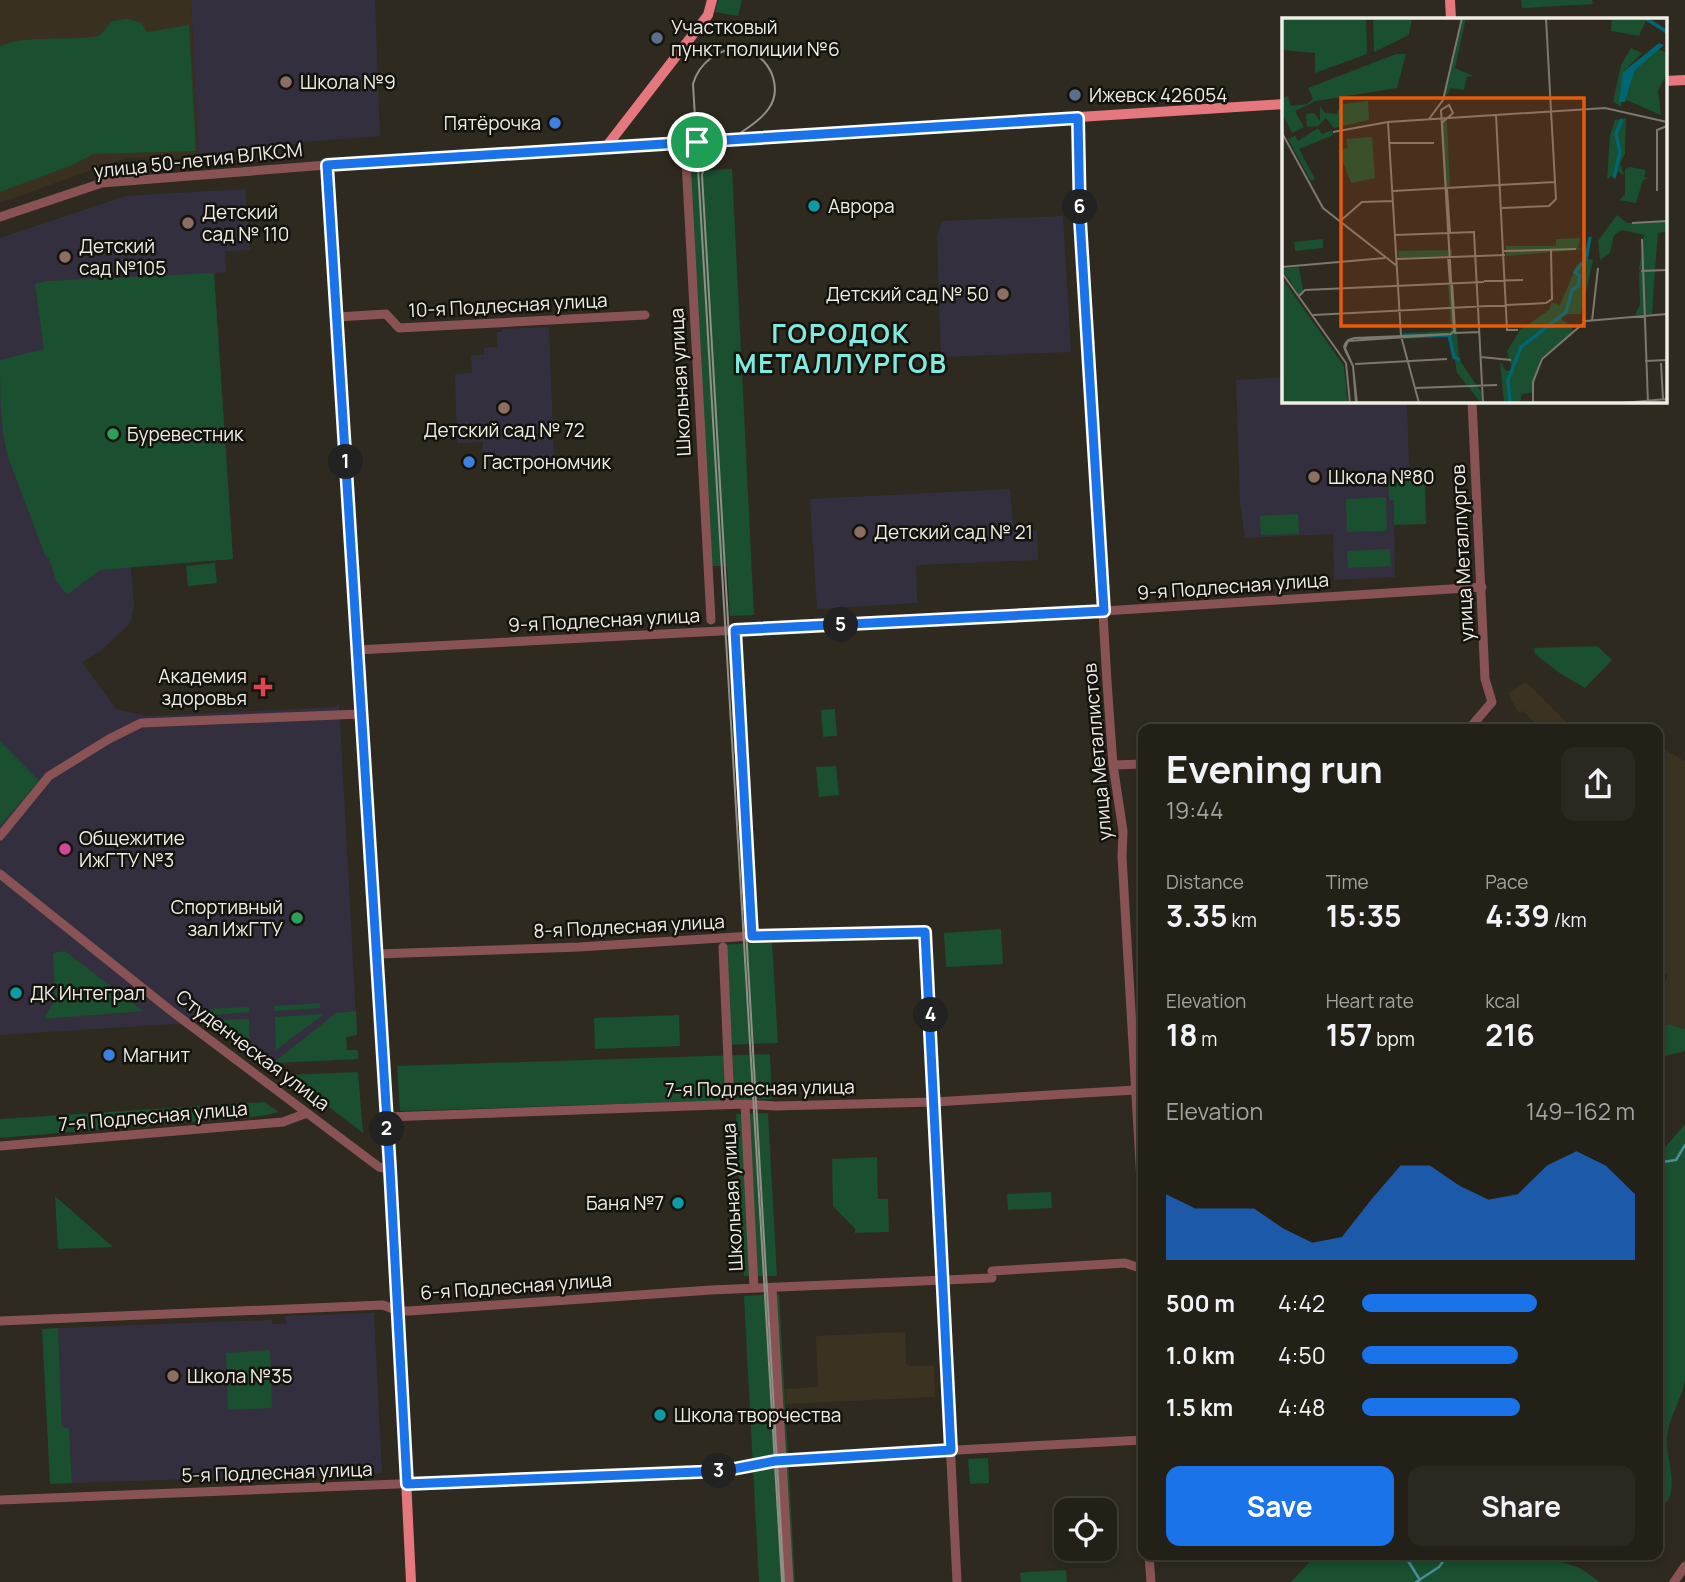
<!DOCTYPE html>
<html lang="en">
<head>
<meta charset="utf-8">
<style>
  :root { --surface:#222017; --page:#2a2820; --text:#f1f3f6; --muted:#a2a3a1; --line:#3f3e36; --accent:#1a73e8 }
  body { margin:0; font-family:Manrope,sans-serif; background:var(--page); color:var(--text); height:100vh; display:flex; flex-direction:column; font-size:26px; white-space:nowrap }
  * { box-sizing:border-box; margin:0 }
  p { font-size:23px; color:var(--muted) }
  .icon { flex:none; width:38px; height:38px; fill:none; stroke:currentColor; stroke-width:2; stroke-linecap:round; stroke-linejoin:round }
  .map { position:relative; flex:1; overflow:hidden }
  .details { position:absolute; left:1138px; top:724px; width:525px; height:836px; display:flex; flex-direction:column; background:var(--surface); border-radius:14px; box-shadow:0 4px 10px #0003,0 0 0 2px var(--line) }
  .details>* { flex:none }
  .fabs { position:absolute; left:1054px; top:1498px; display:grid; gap:14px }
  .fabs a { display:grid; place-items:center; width:63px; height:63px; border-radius:14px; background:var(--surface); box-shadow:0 4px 10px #0003,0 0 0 2px var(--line); font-size:35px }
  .pin { position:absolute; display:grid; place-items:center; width:60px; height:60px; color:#fff; margin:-30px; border:4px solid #fff; border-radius:50%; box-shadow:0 2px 7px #0007 }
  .km { position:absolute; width:35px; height:35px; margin:-18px; border-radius:50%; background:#222; color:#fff; font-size:19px; line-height:35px; text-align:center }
  .round { display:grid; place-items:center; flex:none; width:74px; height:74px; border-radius:14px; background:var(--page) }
  .overview { display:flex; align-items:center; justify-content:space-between; height:119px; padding:0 28px }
  h1 { font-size:38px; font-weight:700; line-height:52px }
  .figures { display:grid; grid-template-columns:repeat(3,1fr); gap:10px; height:119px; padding:7px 28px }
  .figures div { display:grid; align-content:center }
  .figures b { font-size:30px; font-weight:700 }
  .figures small { font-size:19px; font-weight:400 }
  .figures p { font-size:19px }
  .chart { height:196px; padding:14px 28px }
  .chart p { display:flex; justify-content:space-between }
  .chart svg { width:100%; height:126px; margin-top:7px; fill:var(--accent); opacity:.7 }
  .primary-button { display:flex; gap:14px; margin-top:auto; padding:14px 28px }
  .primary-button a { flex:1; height:80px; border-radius:14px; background:var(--accent); color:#fff; font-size:28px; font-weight:700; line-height:80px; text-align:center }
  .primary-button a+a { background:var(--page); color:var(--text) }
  ul { padding:0 28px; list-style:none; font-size:23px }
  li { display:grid; grid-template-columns:112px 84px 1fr; align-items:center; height:52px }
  li i { height:18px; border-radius:9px; background:var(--accent) }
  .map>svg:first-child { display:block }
  .built { fill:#3a3322 }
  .education { fill:#342f3f }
  .medical { fill:#3a3020 }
  .green { fill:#1a4f2f }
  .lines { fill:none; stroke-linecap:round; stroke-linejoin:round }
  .stream { stroke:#488e96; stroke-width:2.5 }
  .minor { stroke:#895355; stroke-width:9 }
  .major { stroke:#e5777f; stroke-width:10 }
  .tram { stroke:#928f86; stroke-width:2 }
  .route-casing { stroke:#fff; stroke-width:14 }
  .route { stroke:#1a73e8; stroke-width:9 }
  .service-dot { fill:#5c6f8a; stroke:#15130e; stroke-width:2.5 }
  .education-dot { fill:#8d6e63; stroke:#15130e; stroke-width:2.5 }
  .shop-dot { fill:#3f7fe0; stroke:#15130e; stroke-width:2.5 }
  .culture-dot { fill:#0f9aa8; stroke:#15130e; stroke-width:2.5 }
  .leisure-dot { fill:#2e9e5b; stroke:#15130e; stroke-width:2.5 }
  .health-dot { fill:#e0444e; stroke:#15130e; stroke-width:2.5 }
  .hotel-dot { fill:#d1479c; stroke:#15130e; stroke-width:2.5 }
  .labels { text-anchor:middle; stroke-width:5; stroke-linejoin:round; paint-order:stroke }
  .poi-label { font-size:19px; fill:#f0ede6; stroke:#15130e; text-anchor:start }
  .street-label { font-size:19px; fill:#f0ede6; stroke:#15130e }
  .district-label { font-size:26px; font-weight:bold; letter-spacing:2px; fill:#80eadf; stroke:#15130e }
  .inset-river { fill:none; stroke:#006673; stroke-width:3.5 }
  .inset-road { fill:none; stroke:#7c786f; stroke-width:2 }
  .view { fill:#e8590c; fill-opacity:0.15; stroke:#e8590c; stroke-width:3.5 }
  .inset-edge { fill:none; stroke:#f0ede6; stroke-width:3.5 }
</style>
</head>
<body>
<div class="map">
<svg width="1685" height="1582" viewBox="0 0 1685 1582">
  <rect width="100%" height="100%" fill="#2e2a1f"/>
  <path class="built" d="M1526,682L1575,730H1543L1523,711L1519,713L1508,694Z
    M1657,746L1685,761V1029L1671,1025L1657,1042V1002L1668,974L1657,971Z
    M905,1332L906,1364L910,1366H934L935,1397L786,1404L785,1389L818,1387L816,1336Z"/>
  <path class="education" d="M191,0H375L380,136L304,142L263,151L198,153Z
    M245,189L250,250L225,251L226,272L214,273L233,559L131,567L134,607L130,623L101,651L82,662L116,709L146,716L336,707L339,703L357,1035L346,1037L347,1050H358V1059L273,1063L220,1021L0,1035V238L126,196Z
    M1063,216L1071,352L941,357L937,236L942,221Z
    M549,327L554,461L491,462L488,460L483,450V442L457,443L455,374L472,373L471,355H484V348L497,347V332H502V329Z
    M1284,377V401H1407L1409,468L1388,475L1389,500H1394L1395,577L1334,580L1333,534L1245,538L1240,503L1236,380Z
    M1010,489L1013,525L1016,528L1037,531L1038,560L916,565L917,603L817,609L810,499Z
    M374,1313L382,1473L72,1483L69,1428L62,1427L58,1328L272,1320V1324H286V1316Z"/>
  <path class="medical" d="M0,0H191L198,159L125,158L0,203Z"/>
  <path class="green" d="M718,0H742L738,16L715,12Z
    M1521,0H1592L1593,4L1522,8Z
    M127,19L140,22L147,32L189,25L196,151L93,154L75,164L0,192V46C24,35 71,41 99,36L112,21Z
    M732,169L754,615L730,616L727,566H709L690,171Z
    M214,273L233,559L100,570L67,595L56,580L49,559L45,555L11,465C0,437 0,393 0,360L44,349L35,284L46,281Z
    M1425,477L1426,524L1394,525V500H1389L1388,479Z
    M1386,497L1387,531L1347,532L1346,499Z
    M1298,514L1299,534L1261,535L1260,516Z
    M1390,549L1391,566L1348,568L1347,551Z
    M215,563L217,583L188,586L186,566Z
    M1597,646L1612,660L1585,688L1561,674L1535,654L1534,648Z
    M835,709L837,736L823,737L821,710Z
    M0,741L39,781L0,826Z
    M836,766L839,795L819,797L816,767Z
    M1001,929L1003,964L946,967L944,933Z
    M772,942L778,1043L724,1045L719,945Z
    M65,951L143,1011L44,1019L55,1000L53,953Z
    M320,1003V1008L275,1011L274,1006Z
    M249,1007V1012L215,1015L208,1009Z
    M356,1011L357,1035L346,1037L347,1050H358V1059L273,1063L336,1013Z
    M324,1014L276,1050L275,1017Z
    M679,1015L680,1046L595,1049L594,1018Z
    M249,1019L250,1044L220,1020Z
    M1671,1025L1685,1029V1051L1657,1058V1042L1663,1026Z
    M770,1054L772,1099L400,1111L397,1066Z
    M358,1072L363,1133L287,1075Z
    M264,1102L279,1112L261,1116L0,1138V1119Z
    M768,1113L777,1276H744L736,1114Z
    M1685,1124C1685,1183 1685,1241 1685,1300C1685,1325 1685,1356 1685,1380C1682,1399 1669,1417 1667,1436C1664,1454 1685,1500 1657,1508V1157Z
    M877,1157L878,1199H888L889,1232L855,1233V1229L833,1206L832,1159Z
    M1051,1192L1052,1208L1008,1210L1007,1194Z
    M55,1196L113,1247L58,1249Z
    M779,1294L795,1582H759L744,1296Z
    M58,1328L62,1427L69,1428L72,1483L50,1484L42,1329Z
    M270,1350L272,1408L228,1410L226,1353Z
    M988,1458L989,1483L970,1484L968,1459Z
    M1315,1556H1543L1580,1568L1600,1582H1291Z
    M1066,1570L1067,1582H1021L1020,1573L1026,1572Z"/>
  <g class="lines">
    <path class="stream" d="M1657,1170L1662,1162L1676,1160L1685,1145
      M1405,1556L1420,1580
      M1416,1582L1439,1567L1447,1556"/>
    <path class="minor" d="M1078,118L1080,220L1107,682L1113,765L1123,831L1122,857L1143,1215
      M685,143L711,620
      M0,217L102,183L327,165
      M337,317L386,314L399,328L645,315
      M735,630L752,936
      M357,650L1104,611L1482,587
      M1468,730L1492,702L1485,679L1472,401
      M1113,765L1143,764
      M0,836L49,776L109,739L141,723L361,714
      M0,874L170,1010L379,1167L389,1169
      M723,947L730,1104
      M376,954L579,947L752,936L925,932L957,1582
      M745,1104L754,1288
      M386,1117L745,1104L775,1106L934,1102L1135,1090
      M0,1146L283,1122L307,1113
      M992,1271L1125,1263L1143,1269
      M772,1288L789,1582
      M0,1321L383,1305L398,1311H409L711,1290L992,1278
      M1143,1437V1456
      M0,1500L724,1471L775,1461L825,1457L1143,1440
      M1149,1556L1151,1582
      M1674,1582L1685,1566"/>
    <path class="major" d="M1450,0L1451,19
      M1666,81L1685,80
      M606,147L708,15L712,0
      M411,1582L397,1292L327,165L1284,104"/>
    <path class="tram" d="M782,1582L693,84C699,63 720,46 743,49C755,52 766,61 771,72C794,126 710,132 702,175L784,1582"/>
  </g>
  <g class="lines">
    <g class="route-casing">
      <path id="route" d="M1078,118L1080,220L1104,611L735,630L752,936L925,932L951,1450L775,1461L723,1471L407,1484L390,1169L327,165Z"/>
    </g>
    <use href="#route" class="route"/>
  </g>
  <g class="service-dot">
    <circle cx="657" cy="38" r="7"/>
    <circle cx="1075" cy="95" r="7"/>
  </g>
  <g class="education-dot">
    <circle cx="286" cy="82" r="7"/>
    <circle cx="188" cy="223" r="7"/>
    <circle cx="65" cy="257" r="7"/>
    <circle cx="1003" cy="294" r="7"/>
    <circle cx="504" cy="408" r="7"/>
    <circle cx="1314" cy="477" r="7"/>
    <circle cx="860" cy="532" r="7"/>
    <circle cx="173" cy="1376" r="7"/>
  </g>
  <g class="shop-dot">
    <circle cx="555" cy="123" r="7"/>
    <circle cx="469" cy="462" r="7"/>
    <circle cx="109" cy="1055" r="7"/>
  </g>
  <g class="culture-dot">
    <circle cx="814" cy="206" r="7"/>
    <circle cx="16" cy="993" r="7"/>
    <circle cx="678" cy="1203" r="7"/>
    <circle cx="660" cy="1415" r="7"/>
  </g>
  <g class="leisure-dot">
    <circle cx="113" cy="434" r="7"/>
    <circle cx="297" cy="918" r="7"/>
  </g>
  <path class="health-dot" d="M259.5 676.5h7v7h7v7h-7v7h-7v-7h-7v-7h7z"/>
  <circle class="hotel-dot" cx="65" cy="849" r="7"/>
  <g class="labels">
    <g class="poi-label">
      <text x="671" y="34">Участковый<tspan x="671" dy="22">пункт полиции №6</tspan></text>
      <text x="300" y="89">Школа №9</text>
      <text x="1089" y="102">Ижевск 426054</text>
      <text x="541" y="130" text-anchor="end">Пятёрочка</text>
      <text x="828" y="213">Аврора</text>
      <text x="202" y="219">Детский<tspan x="202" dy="22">сад № 110</tspan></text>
      <text x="79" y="253">Детский<tspan x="79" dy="22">сад №105</tspan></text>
      <text x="989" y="301" text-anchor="end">Детский сад № 50</text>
      <text x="504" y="437" text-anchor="middle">Детский сад № 72</text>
      <text x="127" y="441">Буревестник</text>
      <text x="483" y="469">Гастрономчик</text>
      <text x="1328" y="484">Школа №80</text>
      <text x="874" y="539">Детский сад № 21</text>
      <text x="247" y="683" text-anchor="end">Академия<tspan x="247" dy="22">здоровья</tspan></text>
      <text x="79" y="845">Общежитие<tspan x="79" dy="22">ИжГТУ №3</tspan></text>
      <text x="283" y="914" text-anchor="end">Спортивный<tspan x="283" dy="22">зал ИжГТУ</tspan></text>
      <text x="30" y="1000">ДК Интеграл</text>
      <text x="123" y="1062">Магнит</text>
      <text x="664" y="1210" text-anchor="end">Баня №7</text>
      <text x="187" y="1383">Школа №35</text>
      <text x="674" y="1422">Школа творчества</text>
    </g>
    <g class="street-label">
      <text transform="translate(198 160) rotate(-6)" y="7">улица 50-летия ВЛКСМ</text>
      <text transform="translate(508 305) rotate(-3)" y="7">10-я Подлесная улица</text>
      <text transform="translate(680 382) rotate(-93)" y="7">Школьная улица</text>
      <text transform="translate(1462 553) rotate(-93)" y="7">улица Металлургов</text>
      <text transform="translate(1233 586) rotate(-4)" y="7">9-я Подлесная улица</text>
      <text transform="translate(604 620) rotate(-3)" y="7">9-я Подлесная улица</text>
      <text transform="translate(1097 752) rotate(-95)" y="7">улица Металлистов</text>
      <text transform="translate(629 926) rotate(-3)" y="7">8-я Подлесная улица</text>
      <text transform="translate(253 1050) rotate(37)" y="7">Студенческая улица</text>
      <text transform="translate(760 1088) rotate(-1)" y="7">7-я Подлесная улица</text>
      <text transform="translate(153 1116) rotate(-5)" y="7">7-я Подлесная улица</text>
      <text transform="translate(732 1197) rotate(-93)" y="7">Школьная улица</text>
      <text transform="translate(516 1286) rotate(-4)" y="7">6-я Подлесная улица</text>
      <text transform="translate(277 1472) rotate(-2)" y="7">5-я Подлесная улица</text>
    </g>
    <g class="district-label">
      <text x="841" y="343">ГОРОДОК<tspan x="841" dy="30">МЕТАЛЛУРГОВ</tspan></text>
    </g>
  </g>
  <g transform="translate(1282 18)">
    <rect width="385" height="385" fill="#2e2a1f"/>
    <path d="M0,0H84L85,36L33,55V35L0,32ZM91,0H130L127,17L92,34ZM181,0H184L173,50L191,58L185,59L182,72L169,70L162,82ZM330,0H365L357,18L329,13ZM349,30L360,35L341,54L339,89L331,83L339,47ZM376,31L385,35V55L376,73L379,97L344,82L353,51ZM114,36H124L115,70L34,83L13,93L22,109L10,115L0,95V80L6,78L9,88L25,86L31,81L26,70ZM86,83L87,102L52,110L44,100L36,108L25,109L24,96L32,95L38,103V88L43,95L54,96L61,86ZM344,100L343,136L338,145L342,157L336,154L325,161L328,117L333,102ZM165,104L168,168L164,169L159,105ZM36,110L40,116L50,112L51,117L17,131L33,161L29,163L6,121L13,118L16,123ZM90,119L93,160L69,165L56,132L66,130L64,121ZM348,149L364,152L362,159L366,160L361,162L354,185L337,182L343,177V151ZM335,197L345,205L385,202V213L376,215L373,252H357L362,217L340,212L332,217L328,235L318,242L316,223ZM298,220L296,230L302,231L224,238V228H274V221ZM41,221V230L13,233L12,224ZM170,232V238L117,240L116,233ZM303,240L311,242L299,296H285L279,301L290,308V316L258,341L250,375L240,376L238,385H222L218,343L224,353L230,352L225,333L238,312L267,292L270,284L278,287L295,247ZM17,249L21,273L17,277L0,251ZM373,253L370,296L353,297L358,286L357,254ZM0,260L62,348L66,385H0ZM166,266H171L177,341L199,374V385L175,355L169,319L122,321L120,315L169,313Z" fill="#1a4f2f"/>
    <path d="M377,25L382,27L353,52L343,84H337L341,54Z" fill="#006673"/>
    <path class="inset-river" d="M363,0L385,14M332,160L338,134L334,116L340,101M122,318L167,317L172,339L178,342M228,385L226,362L239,329L284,294L290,272L296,268L298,258L293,254L304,241L308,219"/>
    <path class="inset-road" d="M264,0L269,93M214,97L225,312H236M147,101L161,82L180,0M51,114L106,104M0,115L41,190L115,248M108,125H152M165,171L168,215M111,173L273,164M375,173V112L385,108M220,190L267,188L274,181L269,93M57,204L80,184L111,183M350,205L385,203M113,217L192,214L201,385M360,221L366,385M222,233L294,231M166,239L168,265M115,241L223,237M0,249L103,240M359,253L385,252M0,255L64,345L68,385M202,263L241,262M170,265L173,315L197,314M17,278L23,272L202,264M31,297L264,285L270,281L269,231M310,303L316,250M199,339L229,342M363,343L385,342M379,345L381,381M73,346L165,341M133,370L215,367M74,385L71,348L64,334L62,329L63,326L66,322L72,320L169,316L172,313L159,92L167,87L171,95L160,105L172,313L169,316L66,323L63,330L71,348L75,385M137,385L119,318L106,104L323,90L385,104M251,385V364L260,341L304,303L385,296M340,385L385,381"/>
    <path class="view" d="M59,80H302V308H59Z"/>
    <rect width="385" height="385" class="inset-edge"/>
  </g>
</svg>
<div class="fabs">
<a><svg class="icon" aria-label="locate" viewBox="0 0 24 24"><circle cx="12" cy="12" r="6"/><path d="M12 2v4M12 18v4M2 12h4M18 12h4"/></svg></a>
</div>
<div class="pin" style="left:697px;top:142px;background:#1e9e55"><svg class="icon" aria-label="arrive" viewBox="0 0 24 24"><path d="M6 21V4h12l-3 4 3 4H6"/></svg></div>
<b class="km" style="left:346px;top:462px">1</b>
<b class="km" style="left:387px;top:1129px">2</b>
<b class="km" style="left:719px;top:1471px">3</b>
<b class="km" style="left:931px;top:1015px">4</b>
<b class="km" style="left:841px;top:625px">5</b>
<b class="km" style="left:1080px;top:207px">6</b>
<section class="details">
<div class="overview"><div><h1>Evening run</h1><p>19:44</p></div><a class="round"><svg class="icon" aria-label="share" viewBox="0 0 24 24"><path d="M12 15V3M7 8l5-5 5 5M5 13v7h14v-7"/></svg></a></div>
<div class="figures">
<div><p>Distance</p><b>3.35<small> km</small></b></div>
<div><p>Time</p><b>15:35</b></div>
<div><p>Pace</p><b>4:39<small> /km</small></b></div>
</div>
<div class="figures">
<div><p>Elevation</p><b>18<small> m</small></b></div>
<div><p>Heart rate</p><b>157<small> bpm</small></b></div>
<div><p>kcal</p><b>216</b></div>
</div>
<div class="chart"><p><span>Elevation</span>149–162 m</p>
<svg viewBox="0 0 160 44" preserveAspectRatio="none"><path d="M0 44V21L10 26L20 26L30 26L40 33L50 38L60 36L70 23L80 11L90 11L100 18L110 23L120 21L130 11L140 6L150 11L160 21V44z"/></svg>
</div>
<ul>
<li><b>500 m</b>4:42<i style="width:64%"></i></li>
<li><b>1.0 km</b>4:50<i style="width:57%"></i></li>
<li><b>1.5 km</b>4:48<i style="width:58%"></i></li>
</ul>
<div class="primary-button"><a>Save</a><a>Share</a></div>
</section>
</div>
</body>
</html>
